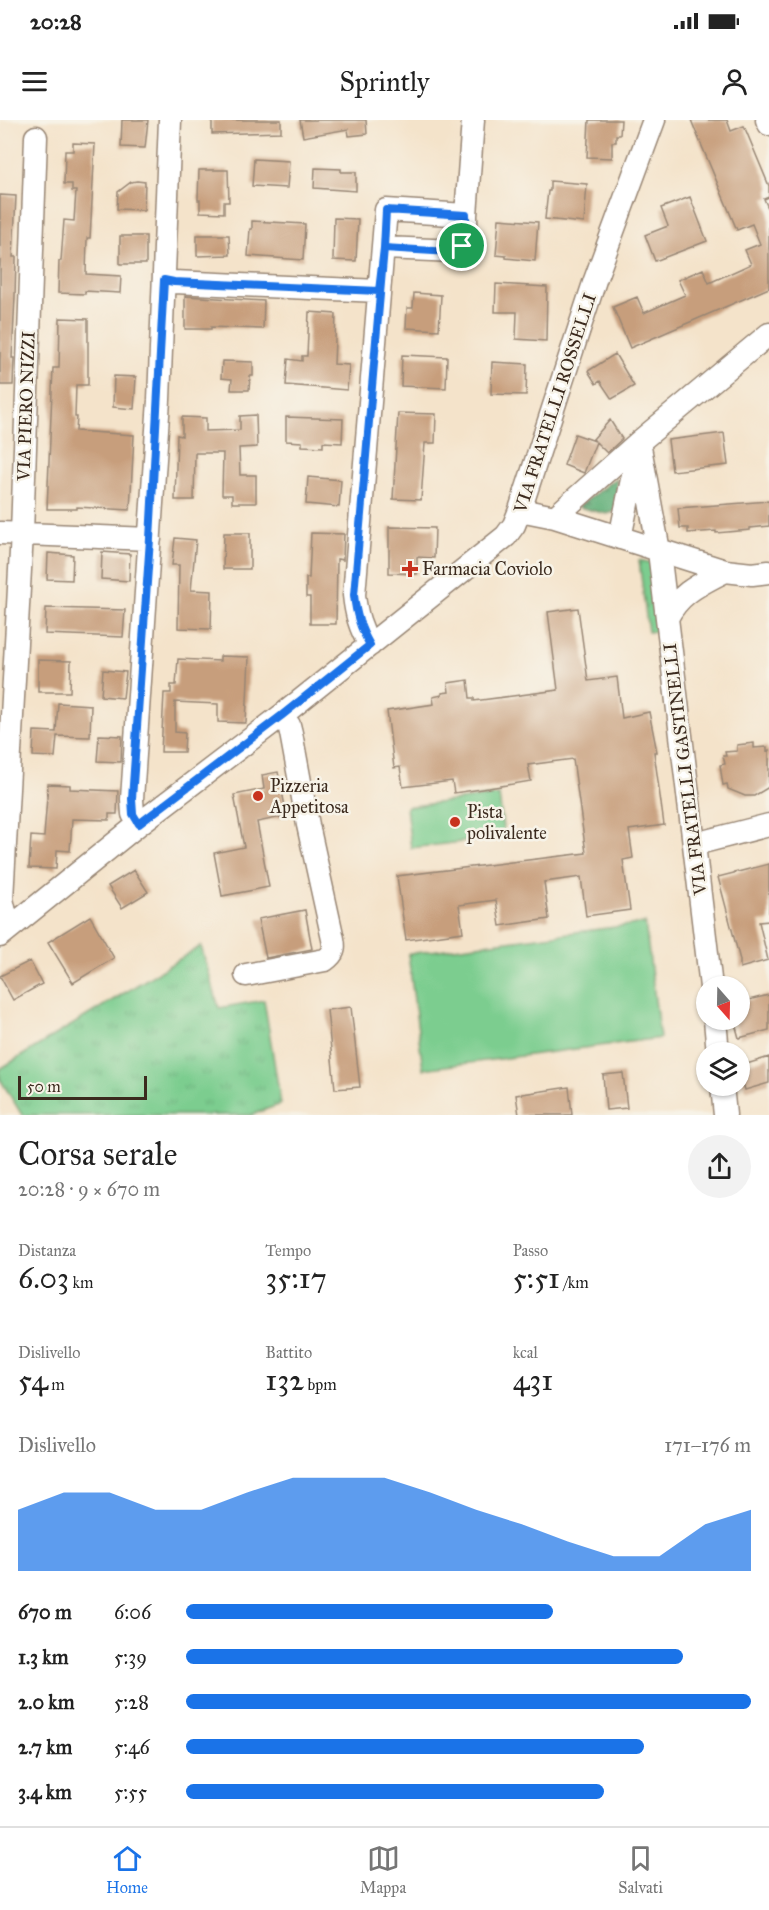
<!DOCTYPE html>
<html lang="it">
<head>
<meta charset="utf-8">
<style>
  :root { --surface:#fff; --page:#f2f2f2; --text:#222; --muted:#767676; --line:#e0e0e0; --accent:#1a73e8 }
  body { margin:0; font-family:"IM FELL Great Primer",serif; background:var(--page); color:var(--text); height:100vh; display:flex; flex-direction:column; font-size:22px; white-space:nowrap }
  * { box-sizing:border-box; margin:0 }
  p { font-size:20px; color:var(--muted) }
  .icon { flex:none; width:33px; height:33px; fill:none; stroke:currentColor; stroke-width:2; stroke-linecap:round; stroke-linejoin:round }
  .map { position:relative; height:995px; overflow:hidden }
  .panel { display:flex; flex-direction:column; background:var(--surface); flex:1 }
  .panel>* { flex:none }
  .needle { width:39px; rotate:160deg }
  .buttons { position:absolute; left:696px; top:856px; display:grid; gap:12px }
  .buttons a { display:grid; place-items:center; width:54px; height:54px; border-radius:50%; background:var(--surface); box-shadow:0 2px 4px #0004; font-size:30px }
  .scale { position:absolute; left:18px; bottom:15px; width:129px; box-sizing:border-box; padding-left:6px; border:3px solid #3b2a1e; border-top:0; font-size:16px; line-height:21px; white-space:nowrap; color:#3b2a1e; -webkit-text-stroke:4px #f7f3e8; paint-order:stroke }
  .pin { position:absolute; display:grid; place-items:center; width:51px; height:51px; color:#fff; margin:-26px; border:3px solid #fff; border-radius:50%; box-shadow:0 2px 6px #0007 }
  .round { display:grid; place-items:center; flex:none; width:63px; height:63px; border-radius:32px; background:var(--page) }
  .summary { display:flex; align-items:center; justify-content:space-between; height:102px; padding:0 18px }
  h1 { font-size:33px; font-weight:600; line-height:45px }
  .stats { display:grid; grid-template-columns:repeat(3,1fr); gap:9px; height:102px; padding:6px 18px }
  .stats div { display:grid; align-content:center }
  .stats b { font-size:30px; font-weight:600 }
  .stats small { font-size:16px; font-weight:400 }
  .stats p { font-size:16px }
  .chart { height:168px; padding:12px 18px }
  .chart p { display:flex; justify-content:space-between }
  .chart svg { width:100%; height:108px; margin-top:6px; fill:var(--accent); opacity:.7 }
  ul { padding:0 18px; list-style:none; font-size:20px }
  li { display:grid; grid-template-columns:96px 72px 1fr; align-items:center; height:45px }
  li i { height:15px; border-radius:8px; background:var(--accent) }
  .status { display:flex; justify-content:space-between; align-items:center; height:42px; padding:0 30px; background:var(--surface); direction:ltr }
  .status svg { height:16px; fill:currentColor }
  header { display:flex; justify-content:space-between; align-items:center; height:78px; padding:0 18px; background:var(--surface); font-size:27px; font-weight:600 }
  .tab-bar { display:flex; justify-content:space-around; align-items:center; height:84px; border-top:2px solid var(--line); background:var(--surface); font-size:16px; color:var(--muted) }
  .tab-bar a { display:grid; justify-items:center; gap:3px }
  .tab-bar .on { color:var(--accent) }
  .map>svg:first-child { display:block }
  .grass { fill:url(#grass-tufts); stroke:#5b7c56; stroke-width:1.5 }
  .forest { fill:url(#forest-firs); stroke:#506d4c; stroke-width:1.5 }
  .pitch { fill:#7bcd8f; stroke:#5b7c56; stroke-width:1.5 }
  .building { fill:#c79e7b }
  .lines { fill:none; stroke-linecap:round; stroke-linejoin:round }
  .minor-casing { stroke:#988674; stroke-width:25 }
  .minor { stroke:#fff; stroke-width:22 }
  .route-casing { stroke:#fff; stroke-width:12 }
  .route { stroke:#1a73e8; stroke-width:8 }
  .poi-dot { fill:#c8321e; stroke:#f7f3e8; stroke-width:2 }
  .labels { text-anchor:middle; stroke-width:5; stroke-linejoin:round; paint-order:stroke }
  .street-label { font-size:18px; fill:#3b2a1e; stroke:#f7f3e8 }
  .poi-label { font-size:18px; fill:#3b2a1e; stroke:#f7f3e8; text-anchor:start }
</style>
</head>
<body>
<div class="status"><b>20:28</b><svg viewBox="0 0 49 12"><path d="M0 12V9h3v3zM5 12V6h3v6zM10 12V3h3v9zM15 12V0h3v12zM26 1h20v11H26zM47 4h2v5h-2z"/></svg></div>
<header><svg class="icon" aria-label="menu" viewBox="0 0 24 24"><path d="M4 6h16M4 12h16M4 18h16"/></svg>Sprintly<svg class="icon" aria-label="person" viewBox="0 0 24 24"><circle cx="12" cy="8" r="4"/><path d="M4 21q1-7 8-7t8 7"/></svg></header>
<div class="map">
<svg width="769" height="995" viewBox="0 0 769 995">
  <defs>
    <pattern id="grass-tufts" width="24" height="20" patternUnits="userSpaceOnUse" patternTransform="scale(1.5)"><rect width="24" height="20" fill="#7bcd8f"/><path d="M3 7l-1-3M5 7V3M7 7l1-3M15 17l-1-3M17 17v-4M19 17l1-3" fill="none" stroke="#6bb07b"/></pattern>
    <pattern id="forest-firs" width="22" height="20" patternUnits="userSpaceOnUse" patternTransform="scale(1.5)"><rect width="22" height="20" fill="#64b07a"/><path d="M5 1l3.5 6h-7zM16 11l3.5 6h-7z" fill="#548f63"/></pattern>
  </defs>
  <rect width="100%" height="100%" fill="#f7f3e8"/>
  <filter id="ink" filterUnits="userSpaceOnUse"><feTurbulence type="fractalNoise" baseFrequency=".0167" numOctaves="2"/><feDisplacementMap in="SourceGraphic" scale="12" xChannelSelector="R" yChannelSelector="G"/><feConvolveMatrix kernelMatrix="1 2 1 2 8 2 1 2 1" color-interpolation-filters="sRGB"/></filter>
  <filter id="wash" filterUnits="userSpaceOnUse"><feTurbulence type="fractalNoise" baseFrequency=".008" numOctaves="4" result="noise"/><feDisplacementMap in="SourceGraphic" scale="24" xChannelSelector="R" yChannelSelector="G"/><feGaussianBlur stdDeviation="1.35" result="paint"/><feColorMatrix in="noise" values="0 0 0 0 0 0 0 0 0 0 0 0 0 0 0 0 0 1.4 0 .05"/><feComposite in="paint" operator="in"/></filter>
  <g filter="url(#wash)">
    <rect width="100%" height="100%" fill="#f4e3ca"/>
    <path class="grass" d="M639,440L653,443L659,511L648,512Z
      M201,826L219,888L264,880L281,984L251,995H22L0,959V949Z"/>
    <path class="forest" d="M616,358L620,390L607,394L578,387Z"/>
    <path class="pitch" d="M499,675L504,717L411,728L406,687Z
      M645,803L660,918L423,949L408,834Z"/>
    <g id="blocks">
      <path class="building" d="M122,0H148L145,28L121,27Z
        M212,0H281V12L212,14Z
        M300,0H366L367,14L349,16L348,9L303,17Z
        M589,0H621L620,15H616V22H612V38L587,37Z
        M691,0H727L731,11L744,6L769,66V77L764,79L769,90V168L630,228L613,187L637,177L644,193L685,175L678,160L703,149L709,163L751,144L745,130L760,124L752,104L737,110Z
        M73,23L95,24L90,118H87L86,154L121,156L120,173L85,171V174L58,173L59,141H61L64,100L74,101L76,71H72V64H64L65,31H73Z
        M254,39L289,41L287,68L252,66Z
        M315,48L341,49V52H356V71L314,68Z
        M199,50H228L229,82H224V93L200,92V80H198Z
        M137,61L145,62L144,90L117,89L118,72L131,62Z
        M550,61L587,64L584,103L545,99L548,71H550Z
        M0,75L16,76L13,137H16L15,176L12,238H14L13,265H0Z
        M690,77L707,121L655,141L645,115L668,106L661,88Z
        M334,98L358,99L356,141L333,140Z
        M499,99L538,102L535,141L506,138V136L496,135Z
        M252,101L305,104L303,140L248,136L250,109H252Z
        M197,115H229L230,135L197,136Z
        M120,116H146V144H120Z
        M496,164L547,167L546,221L516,219L517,192H495Z
        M414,173L441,175L439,210L406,208L407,188H413Z
        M185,176L264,181L263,209L211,207V209H185Z
        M309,192L336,194L334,244L349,245L347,270L286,265L288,239L302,241V236H307Z
        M60,198L88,199V265H76L75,297H77L76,311L134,315L130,390L77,387V389H47L53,248H59Z
        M615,234L634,266L612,279L600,261L596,264L588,251Z
        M402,235L447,237L446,268L401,266Z
        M222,241L253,242V256H250L249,270H231L232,259L221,258Z
        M492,242L527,244L526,275L491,274Z
        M114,256L136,257L134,289L113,287Z
        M398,293L436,294L435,323H425L421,380L393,379Z
        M256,295L257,327L239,328L240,355H256V383H232V375H222L223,333H195L194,380H175L177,315L182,316V297L206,298V311L240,310V296Z
        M286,297L343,299L342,323L323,322V327L302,326V322L286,321Z
        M610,300L622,319L607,333L596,322L584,353L564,345L575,314L595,321L593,319Z
        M724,313L728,345L672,351L668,320Z
        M308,357L341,360L339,387L306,384Z
        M769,381V406L750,408V410L716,413V411L688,413V408H680L678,388Z
        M389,407L435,408L434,438L417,437V454L389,453Z
        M224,413H250V449H223Z
        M311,413L344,414L343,440L337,439L336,504H310V477H306V458H309Z
        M175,418L196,420L191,470L212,471L211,509L178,508L179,445H172Z
        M102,432L130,434L129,461L101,459Z
        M48,433L73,435L72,460L47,459Z
        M46,488L125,490L123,517L45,514Z
        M578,488L588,561L617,557L622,598L649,592L657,632H654L664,705L629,710L633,738L623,740L630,790L586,796L581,757L544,762L549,799L500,806L496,780L459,785L463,812L406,820L397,756L586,733L573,639L528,645L531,661L489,668L454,673L452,661L403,667L400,647L394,648L387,591L434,584L433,577L442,575V573L449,572L448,563L468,560L470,578H474V581L558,570L548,492Z
        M220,536L249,537L246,603L218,602V584L175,582V612L185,613L184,632H161L164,573H171V565H176L178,539L220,541Z
        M38,540L71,541L70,572H38Z
        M103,550L126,552L123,578L101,576Z
        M58,583L91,585L90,617L57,616L55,637L33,636L34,611L56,612Z
        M99,615L122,616L121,642L97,641Z
        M754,623V628L767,627V631L769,630V667L754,676H745L728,669L727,664L723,665L720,645L725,644L723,636H726L725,632L737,631V625Z
        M278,652L287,696L257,702L269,767L222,776L214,733L244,727L234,675L264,669L262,655Z
        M48,664L70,665V669L118,671L117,694H109V700L72,699L70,731L57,730L56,749L29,748L31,716L44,717Z
        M769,744V801L759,802L768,840L740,848V840L718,757Z
        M134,750L148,772L122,788L108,766Z
        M305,790L312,829L266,838L258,799Z
        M90,796L114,838L73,863L48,822Z
        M30,841L42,864L13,880L0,856Z
        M769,875V910L739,918L734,900H740V882Z
        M351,887L360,967L335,969L327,890Z
        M769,937V963L745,970L740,952V946Z
        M623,953L627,988L606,990L603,955Z
        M569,967L572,995H519L516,975Z"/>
    </g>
  </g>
  <g filter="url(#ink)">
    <use href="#blocks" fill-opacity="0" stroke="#988674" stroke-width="1.5"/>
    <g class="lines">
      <g class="minor-casing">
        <path id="minor" d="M767,0L769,4
          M466,95L473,0
          M164,160L174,162L379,171
          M639,322L659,431L711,867
          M520,390L555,397L725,451L752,454L769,452
          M555,397L639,322L769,214
          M0,413L150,419
          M620,418L637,335
          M667,498C680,472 701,464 725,451
          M370,525C360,508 356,494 354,475L386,90L466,95C466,108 468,123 456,131L384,128
          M139,704L133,694L132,679L159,280L170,0
          M695,724L769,705
          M13,805L5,792L2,779L22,413L36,17
          M0,816L139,704L281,596L506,416L514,405L520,390L595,160L654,0
          M246,855L325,840C334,834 335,829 333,819L308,705L291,613L289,605L281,596
          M715,900L718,933
          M722,966L725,995"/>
      </g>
      <use href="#minor" class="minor"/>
    </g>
  </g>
  <g class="lines" filter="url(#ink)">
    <g class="route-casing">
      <path id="route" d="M462,126L456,131L450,132L384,128L379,171L174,162L164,160L150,419L132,679L133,694L139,704L281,596L370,525C360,508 356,494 354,475L384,128L386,90L466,95L465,120L462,126"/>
    </g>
    <use href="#route" class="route"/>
  </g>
  <g class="poi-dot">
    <path d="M407 440h6v6h6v6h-6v6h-6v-6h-6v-6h6z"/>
    <circle cx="258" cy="676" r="6"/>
    <circle cx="455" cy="702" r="6"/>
  </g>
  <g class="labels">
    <g class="street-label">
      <text transform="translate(555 283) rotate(-72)" y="6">VIA FRATELLI ROSSELLI</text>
      <text transform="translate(26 286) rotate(-88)" y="6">VIA PIERO NIZZI</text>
      <text transform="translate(685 649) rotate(-97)" y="6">VIA FRATELLI GASTINELLI</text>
    </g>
    <g class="poi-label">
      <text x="422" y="455">Farmacia Coviolo</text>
      <text x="270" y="672">Pizzeria<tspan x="270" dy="21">Appetitosa</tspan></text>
      <text x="467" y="698">Pista<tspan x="467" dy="21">polivalente</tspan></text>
    </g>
  </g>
</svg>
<div class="buttons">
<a><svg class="needle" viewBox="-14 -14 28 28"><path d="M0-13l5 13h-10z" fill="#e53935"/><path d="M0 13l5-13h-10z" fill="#767676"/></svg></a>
<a><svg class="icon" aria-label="layers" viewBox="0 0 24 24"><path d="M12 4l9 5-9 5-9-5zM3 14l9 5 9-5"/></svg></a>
</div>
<div class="scale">50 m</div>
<div class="pin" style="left:462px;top:126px;background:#1e9e55"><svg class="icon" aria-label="arrive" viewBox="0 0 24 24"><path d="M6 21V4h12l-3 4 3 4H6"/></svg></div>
</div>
<section class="panel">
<div class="summary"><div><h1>Corsa serale</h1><p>20:28 · 9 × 670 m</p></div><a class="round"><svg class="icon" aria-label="share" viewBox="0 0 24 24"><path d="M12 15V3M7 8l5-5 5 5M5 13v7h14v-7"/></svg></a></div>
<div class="stats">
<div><p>Distanza</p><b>6.03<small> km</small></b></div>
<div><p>Tempo</p><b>35:17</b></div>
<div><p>Passo</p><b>5:51<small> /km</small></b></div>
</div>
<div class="stats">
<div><p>Dislivello</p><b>54<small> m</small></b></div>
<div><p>Battito</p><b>132<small> bpm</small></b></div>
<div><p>kcal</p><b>431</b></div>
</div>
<div class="chart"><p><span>Dislivello</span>171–176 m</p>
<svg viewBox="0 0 160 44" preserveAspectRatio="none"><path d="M0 44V19L10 12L20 12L30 19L40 19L50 12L60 6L70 6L80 6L90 12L100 19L110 25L120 32L130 38L140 38L150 25L160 19V44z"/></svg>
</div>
<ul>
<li><b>670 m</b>6:06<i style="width:65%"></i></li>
<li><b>1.3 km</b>5:39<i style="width:88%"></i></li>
<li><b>2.0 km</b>5:28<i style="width:100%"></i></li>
<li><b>2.7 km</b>5:46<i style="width:81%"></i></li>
<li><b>3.4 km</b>5:55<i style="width:74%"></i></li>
</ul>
</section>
<nav class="tab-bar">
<a class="on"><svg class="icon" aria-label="home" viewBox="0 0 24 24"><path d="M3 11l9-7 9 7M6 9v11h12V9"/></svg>Home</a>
<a><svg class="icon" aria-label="map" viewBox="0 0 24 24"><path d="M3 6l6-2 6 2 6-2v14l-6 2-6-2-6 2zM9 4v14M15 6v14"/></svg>Mappa</a>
<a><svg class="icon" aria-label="saved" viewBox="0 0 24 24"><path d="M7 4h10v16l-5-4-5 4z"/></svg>Salvati</a>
</nav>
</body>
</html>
